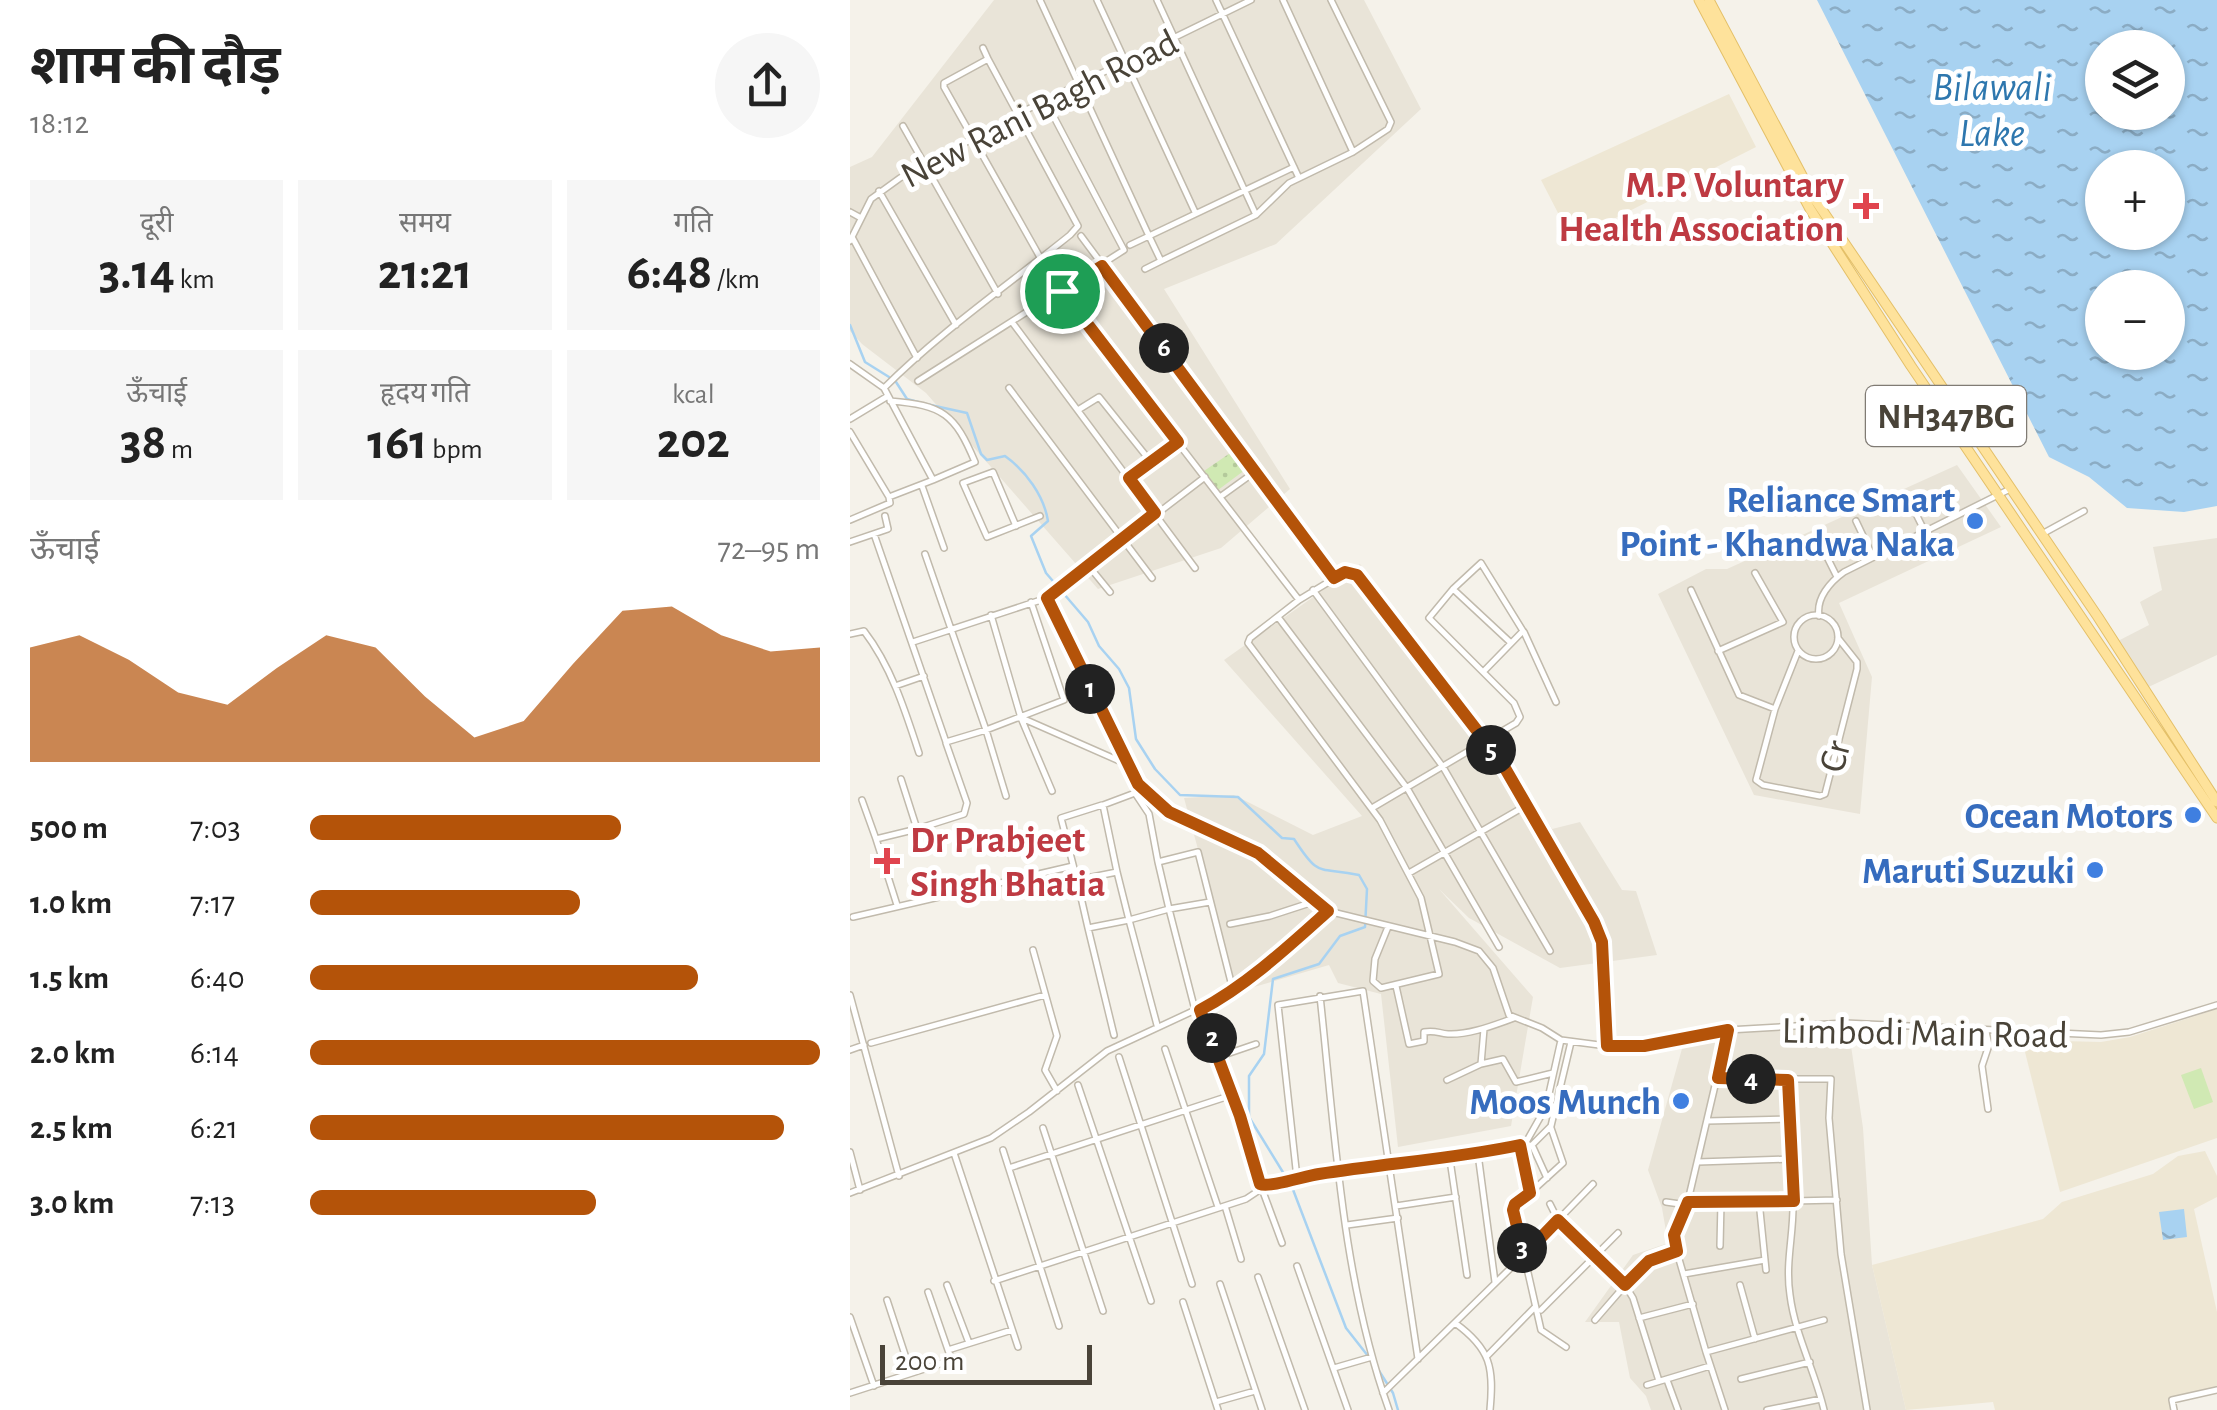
<!DOCTYPE html>
<html lang="hi">
<head>
<meta charset="utf-8">
<style>
  :root { --surface:#fff; --page:#f6f6f6; --text:#222; --muted:#767676; --accent:#b45309 }
  body { margin:0; font-family:"Alegreya Sans","Noto Sans Devanagari",sans-serif; background:var(--page); color:var(--text); height:100vh; display:flex; flex-direction:column; font-size:38px; white-space:nowrap }
  * { box-sizing:border-box; margin:0 }
  p { font-size:32px; color:var(--muted) }
  .icon { flex:none; width:55px; height:55px; fill:none; stroke:currentColor; stroke-width:2; stroke-linecap:round; stroke-linejoin:round }
  .map { position:relative; flex:1; overflow:hidden }
  .drawer { display:flex; flex-direction:column; background:var(--surface); width:850px }
  .drawer>* { flex:none }
  .buttons { position:absolute; left:1235px; top:30px; display:grid; gap:20px }
  .buttons a { display:grid; place-items:center; width:100px; height:100px; border-radius:50%; background:var(--surface); box-shadow:0 2px 8px #0004; font-size:50px }
  .scale { position:absolute; left:30px; bottom:25px; width:212px; box-sizing:border-box; padding-left:10px; border:5px solid #494338; border-top:0; font-size:28px; line-height:35px; white-space:nowrap; color:#494338; -webkit-text-stroke:8px #fff; paint-order:stroke }
  .pin { position:absolute; display:grid; place-items:center; width:85px; height:85px; color:#fff; margin:-42px; border:5px solid #fff; border-radius:50%; box-shadow:0 2px 10px #0007 }
  .km { position:absolute; width:50px; height:50px; margin:-25px; border-radius:50%; background:#222; color:#fff; font-size:28px; line-height:50px; text-align:center }
  .round { display:grid; place-items:center; flex:none; width:105px; height:105px; border-radius:52px; background:var(--page) }
  .overview { display:flex; align-items:center; justify-content:space-between; height:170px; padding:0 30px }
  h1 { font-size:55px; font-weight:700; line-height:75px }
  .figures { display:grid; grid-template-columns:repeat(3,1fr); gap:15px; height:170px; padding:10px 30px }
  .figures div { display:grid; align-content:center; border-radius:0px; background:var(--page); text-align:center }
  .figures b { font-size:50px; font-weight:700 }
  .figures small { font-size:28px; font-weight:400 }
  .figures p { font-size:28px }
  .chart { height:280px; padding:20px 30px }
  .chart p { display:flex; justify-content:space-between }
  .chart svg { width:100%; height:180px; margin-top:10px; fill:var(--accent); opacity:.7 }
  ul { padding:0 30px; list-style:none; font-size:32px }
  li { display:grid; grid-template-columns:160px 120px 1fr; align-items:center; height:75px }
  li i { height:25px; border-radius:12px; background:var(--accent) }
  main { display:flex; flex:1; min-height:0 }
  .map>svg:first-child { display:block }
  .residential { fill:#e9e4d8 }
  .education { fill:#eee7d4 }
  .green { fill:url(#green-dots) }
  .pitch { fill:#d0e9b3 }
  .water { fill:url(#water-ripples); fill-rule:evenodd }
  .lines { fill:none; stroke-linecap:round; stroke-linejoin:round }
  .stream { stroke:#a8d2f1; stroke-width:2.5 }
  .minor-casing { stroke:#c1baac; stroke-width:8 }
  .primary-casing { stroke:#e4c069; stroke-width:11 }
  .minor { stroke:#fff; stroke-width:5 }
  .primary { stroke:#fee29b; stroke-width:9 }
  .route-casing { stroke:#fff; stroke-width:20 }
  .route { stroke:#b45309; stroke-width:12 }
  .health-dot { fill:#e0444e; stroke:#fff; stroke-width:4 }
  .shop-dot { fill:#3f7fe0; stroke:#fff; stroke-width:4 }
  .labels { text-anchor:middle; stroke-width:10; stroke-linejoin:round; paint-order:stroke }
  .shield { fill:#fff; stroke:#807b74; stroke-width:2.5 }
  .shield-label { font-size:35px; font-weight:bold; fill:#494338 }
  .street-label { font-size:38px; fill:#494338; stroke:#fff }
  .health-label { font-size:38px; font-weight:bold; fill:#be3a42; stroke:#fff; text-anchor:end }
  .shop-label { font-size:38px; font-weight:bold; fill:#366cbe; stroke:#fff; text-anchor:end }
  .water-label { font-size:40px; font-style:italic; fill:#2e77ae; stroke:#fff }
</style>
</head>
<body>
<main>
<section class="drawer">
<div class="overview"><div><h1>शाम की दौड़</h1><p>18:12</p></div><a class="round"><svg class="icon" aria-label="share" viewBox="0 0 24 24"><path d="M12 15V3M7 8l5-5 5 5M5 13v7h14v-7"/></svg></a></div>
<div class="figures">
<div><p>दूरी</p><b>3.14<small> km</small></b></div>
<div><p>समय</p><b>21:21</b></div>
<div><p>गति</p><b>6:48<small> /km</small></b></div>
</div>
<div class="figures">
<div><p>ऊँचाई</p><b>38<small> m</small></b></div>
<div><p>हृदय गति</p><b>161<small> bpm</small></b></div>
<div><p>kcal</p><b>202</b></div>
</div>
<div class="chart"><p><span>ऊँचाई</span>72–95 m</p>
<svg viewBox="0 0 160 44" preserveAspectRatio="none"><path d="M0 44V16L10 13L20 19L30 27L40 30L50 21L60 13L70 16L80 28L90 38L100 34L110 20L120 7L130 6L140 13L150 17L160 16V44z"/></svg>
</div>
<ul>
<li><b>500 m</b>7:03<i style="width:61%"></i></li>
<li><b>1.0 km</b>7:17<i style="width:53%"></i></li>
<li><b>1.5 km</b>6:40<i style="width:76%"></i></li>
<li><b>2.0 km</b>6:14<i style="width:100%"></i></li>
<li><b>2.5 km</b>6:21<i style="width:93%"></i></li>
<li><b>3.0 km</b>7:13<i style="width:56%"></i></li>
</ul>
</section>
<div class="map">
<svg width="1367" height="1410" viewBox="0 0 1367 1410">
  <defs>
    <pattern id="green-dots" width="8" height="8" patternUnits="userSpaceOnUse" patternTransform="scale(2.5)"><rect width="8" height="8" fill="#d0e9b3"/><path d="M2 2h.1M6 6h.1" fill="none" stroke="#b4c99b" stroke-width="1.8" stroke-linecap="round"/></pattern>
    <pattern id="water-ripples" width="26" height="14" patternUnits="userSpaceOnUse" patternTransform="scale(2.5)"><rect width="26" height="14" fill="#a8d2f1"/><path d="M2 4q2-2 4 0t4 0M15 11q2-2 4 0t4 0" fill="none" stroke="#8bacc4"/></pattern>
  </defs>
  <rect width="100%" height="100%" fill="#f5f2ea"/>
  <path class="residential" d="M144,0H514L571,109L426,244L314,289L440,489L371,548L248,589L76,393L12,344L0,331V167L22,157Z
    M1107,465L1151,527L989,603L1022,677L1010,814L904,795L808,594L856,569H877Z
    M1367,538V655L1292,690L1264,643L1299,625L1290,602L1312,590L1303,547Z
    M510,564L649,746L702,829L730,822L772,890L786,891L807,955L710,968L619,918L589,889L683,997L661,1126L548,1147L531,994L488,983L479,965L387,992L334,798L384,795L463,835L512,816L374,660Z
    M995,1023L999,1032L1013,1128L1022,1265L1056,1410H801L796,1396L780,1378L769,1322H735L783,1255L818,1243L812,1208L798,1170L835,1038L878,1030Z"/>
  <path class="education" d="M879,94L906,147L722,240L691,180Z
    M1367,1009V1138L1210,1192L1172,1040L1251,1042L1280,1037Z
    M1355,1151L1367,1176V1197L1344,1209L1367,1312V1390L1322,1399L1324,1410H1145L1143,1402L1056,1410L1022,1265L1193,1219L1212,1202L1303,1174L1328,1156Z"/>
  <path class="green" d="M386,449L399,467L368,490L354,471Z"/>
  <path class="pitch" d="M1351,1068L1363,1102L1344,1109L1331,1075Z"/>
  <path class="water" d="M967,0H1367V506L1334,512L1277,508L1239,477L1199,457ZM1252,48H1318V112H1252ZM1252,168H1318V232H1252ZM1252,288H1318V352H1252Z
    M1334,1209L1337,1237L1313,1240L1309,1212Z"/>
  <g class="lines">
    <path class="stream" d="M0,325L15,362L39,377
      M46,382L57,399L68,402
      M76,404L117,413L131,454L137,460L155,456C176,471 194,496 198,521L181,536L196,573L238,622L249,646L269,669L279,688L286,739L305,769L330,795L388,797L432,838L444,839C470,879 467,866 509,875L517,889L515,927L490,936L469,964L423,979L414,1054L399,1076V1117L442,1187L496,1328L518,1356
      M526,1366L543,1393L548,1410"/>
    <g class="minor-casing">
      <path id="minor" d="M190,0L299,236L280,245
        M247,0L345,212
        M307,0L406,215
        M366,0L449,178
        M433,0L503,152
        M133,48L138,59
        M53,126L148,294
        M444,167L299,236L311,261L406,215L439,183L503,152L538,129L541,122L481,0
        M29,191L106,325
        M0,212L11,218
        M231,236L485,578
        M2,237L67,358
        M0,241L21,199L50,178L168,114L401,0
        M195,265L211,291L449,600
        M295,269L311,261
        M162,322L345,568
        M0,364L34,388L83,480L39,497L40,503L0,520
        M68,381L274,250L195,100
        M34,388C90,332 158,285 220,235L228,226L138,59L94,83V87L191,259
        M159,388L302,578
        M40,401C93,405 105,414 125,462L83,480
        M228,410L249,397L301,462
        M0,419L38,396
        M0,432L39,497
        M279,479L327,442
        M72,486L94,548
        M1056,494L1075,532
        M370,497L406,471
        M1006,521L1023,557
        M166,526L143,472L113,483L137,537L190,516
        M24,534L96,742L136,730L156,796
        M1192,534L1234,511
        M969,541L987,577
        M0,542L38,529L35,516
        M75,554L136,730L214,700L181,602
        M238,565L260,592
        M905,573L933,622
        M603,589L661,643
        M463,590L593,767L700,951
        M841,590L889,695L925,709
        M197,598L276,764L303,799L319,812L408,853L478,911L605,942L629,951L643,968L659,1015L692,1028L711,1040L757,1046H794L878,1030L995,1023L1251,1035L1279,1032L1367,1005
        M944 637a22 22 0 1 1 44 0a22 22 0 1 1-44 0Z
        M141,615L171,718L202,791
        M969,616C966,598 980,582 994,572L1160,489
        M428,617L557,788L649,947
        M674,632L706,702
        M0,634L14,631C41,666 55,710 69,753
        M63,642L197,598L355,477
        M868,651L933,622
        M948,651L925,709L906,780L913,785L970,796L975,794L1007,669V662L988,638
        M45,686L74,676
        M174,719L274,763
        M51,779L67,829L114,814L117,803L96,743
        M12,800L26,839
        M522,808L666,723L670,717L664,703L579,618L603,589L631,563L673,631L634,671
        M267,872L253,805L285,793L299,814L308,862
        M559,873L677,805
        M227,880L211,818L252,805
        M47,905L26,839L67,829
        M3,917L223,866
        M380,924L420,916L463,902
        M538,927L525,959L523,981L531,988L589,974L571,898L530,820L398,643L400,638L449,600L495,572L507,575L652,763L744,922L751,942L757,1046
        M238,928L227,880L267,872L279,920L238,928L264,1035
        M183,950L207,1036L195,1070L207,1091
        M546,986L559,1044L574,1041V1032C585,1030 588,1033 598,1034C620,1035 644,1025 664,1018
        M0,995L49,1176
        M470,996C485,1134 492,1279 539,1410
        M350,1009L414,1187
        M345,1010L319,909L360,902
        M307,1025L279,920L319,909L308,862L348,852L383,990
        M1136,1032L1139,1045L1132,1066L1138,1109
        M21,1043L195,995
        M315,1049L368,1207
        M0,1050L14,1045
        M269,1057L342,1284
        M368,1057L406,1044
        M631,1064L653,1059L666,1082L703,1073
        M868,1079H981L979,1118L991,1254L1017,1410
        M597,1080L631,1064L634,1029
        M228,1085L301,1301
        M857,1121L939,1119L938,1079
        M193,1128L253,1311
        M675,1144L696,1107L711,1040
        M670,1145L680,1193L665,1204L663,1210L674,1255L708,1220L775,1285L783,1298L809,1381
        M682,1145L697,1178
        M153,1150L209,1326
        M0,1152L10,1190
        M104,1153L168,1347
        M628,1154L645,1282
        M600,1160L617,1275
        M848,1162L941,1159L939,1119
        M159,1168L382,1095
        M447,1178L428,1005L513,991L568,1359
        M412,1189L432,1243
        M0,1193L141,1138L179,1112L257,1051L384,992L478,911
        M680,1193L713,1163L701,1128
        M909,1201L916,1270
        M816,1202L837,1205L825,1229L824,1242L856,1352
        M838,1202L943,1201L941,1159
        M700,1204L708,1220L743,1184
        M837,1205L878,1030
        M375,1206L391,1259
        M546,1206L606,1197
        M497,1225L548,1218
        M870,1246L871,1202
        M447,1266L498,1410
        M834,1274L915,1260
        M408,1277L455,1410
        M144,1281L396,1199L414,1187L434,1181L682,1145L701,1126L721,1042
        M370,1284L412,1410
        M97,1285L119,1343
        M890,1285L905,1339
        M78,1292L98,1350
        M37,1300L61,1373
        M333,1302L368,1410
        M691,1310L768,1233
        M0,1317L24,1386
        M789,1318L843,1304
        M745,1320L791,1267L827,1251
        M605,1323C641,1349 644,1368 640,1410
        M638,1355L685,1307
        M484,1368L522,1357
        M891,1379L960,1362
        M817,1380L828,1410
        M797,1385L860,1366
        M0,1393L102,1360L98,1350L162,1330
        M533,1393L674,1255L691,1330L716,1347
        M366,1402L405,1391
        M875,1410L856,1352L974,1320
        M917,1410L971,1399
        M974,1410C965,1371 945,1335 940,1295C935,1262 944,1234 943,1201L987,1200
        M1324,1410L1322,1400L1367,1390"/>
    </g>
    <g class="primary-casing">
      <path id="primary" d="M849,0L960,209L1061,366L1367,818
        M859,0L964,198L1248,617L1367,802"/>
    </g>
    <use href="#minor" class="minor"/>
    <use href="#primary" class="primary"/>
  </g>
  <g class="lines">
    <g class="route-casing">
      <path id="route" d="M252,266L484,578L495,572L507,575L652,763L744,922L752,942L757,1046H794L878,1030L868,1078L938,1080L944,1201L838,1202L824,1235L827,1251L799,1261L775,1285L708,1220L674,1255L663,1210L665,1204L680,1193L670,1145C604,1159 537,1163 469,1174C455,1176 419,1188 410,1184L390,1116L350,1010C396,986 439,946 478,911L408,853L319,812L288,784L197,598L305,513L279,478L328,442L212,291Z"/>
    </g>
    <use href="#route" class="route"/>
  </g>
  <g class="health-dot">
    <path d="M1011 191h10v10h10v10h-10v10h-10v-10h-10v-10h10z"/>
    <path d="M32 846h10v10h10v10h-10v10h-10v-10h-10v-10h10z"/>
  </g>
  <g class="shop-dot">
    <circle cx="1125" cy="521" r="10"/>
    <circle cx="1343" cy="815" r="10"/>
    <circle cx="1245" cy="870" r="10"/>
    <circle cx="831" cy="1101" r="10"/>
  </g>
  <g class="labels">
    <rect class="shield" x="1016" y="386" width="160" height="60" rx="8"/>
    <g class="shield-label">
      <text x="1096" y="428">NH347BG</text>
    </g>
    <g class="street-label">
      <text transform="translate(189 108) rotate(-27)" y="13">New Rani Bagh Road</text>
      <text transform="translate(984 756) rotate(-76)" y="13">Cr</text>
      <text transform="translate(1075 1032) rotate(1)" y="13">Limbodi Main Road</text>
    </g>
    <g class="health-label">
      <text x="994" y="197">M.P. Voluntary<tspan x="994" dy="44">Health Association</tspan></text>
      <text x="60" y="852" text-anchor="start">Dr Prabjeet<tspan x="60" dy="44">Singh Bhatia</tspan></text>
    </g>
    <g class="shop-label">
      <text x="1105" y="512">Reliance Smart<tspan x="1105" dy="44">Point - Khandwa Naka</tspan></text>
      <text x="1323" y="828">Ocean Motors</text>
      <text x="1225" y="883">Maruti Suzuki</text>
      <text x="811" y="1114">Moos Munch</text>
    </g>
    <g class="water-label">
      <text x="1142" y="100">Bilawali<tspan x="1142" dy="46">Lake</tspan></text>
    </g>
  </g>
</svg>
<div class="buttons">
<a><svg class="icon" aria-label="layers" viewBox="0 0 24 24"><path d="M12 4l9 5-9 5-9-5zM3 14l9 5 9-5"/></svg></a>
<a>+</a>
<a>−</a>
</div>
<div class="scale">200 m</div>
<div class="pin" style="left:212px;top:291px;background:#1e9e55"><svg class="icon" aria-label="arrive" viewBox="0 0 24 24"><path d="M6 21V4h12l-3 4 3 4H6"/></svg></div>
<b class="km" style="left:240px;top:689px">1</b>
<b class="km" style="left:362px;top:1038px">2</b>
<b class="km" style="left:672px;top:1248px">3</b>
<b class="km" style="left:901px;top:1079px">4</b>
<b class="km" style="left:641px;top:750px">5</b>
<b class="km" style="left:314px;top:348px">6</b>
</div>
</main>
</body>
</html>
